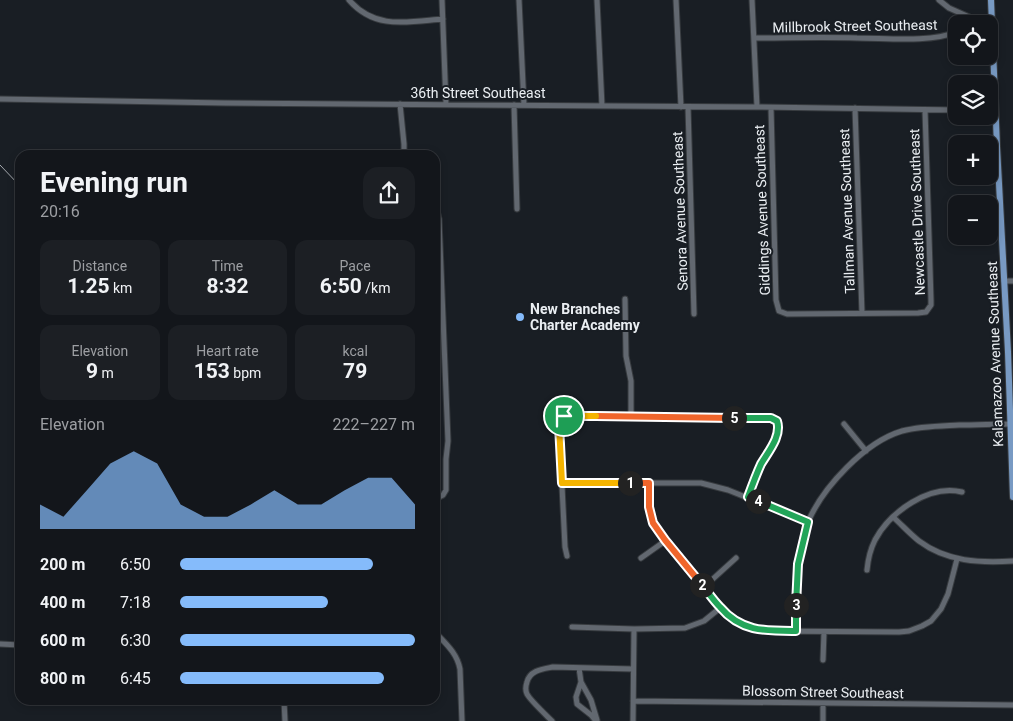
<!DOCTYPE html>
<html lang="en">
<head>
<meta charset="utf-8">
<style>
  :root { --surface:#13161b; --page:#1c1f24; --text:#f1f3f6; --muted:#9d9fa3; --line:#32353a; --accent:#85bbfb }
  body { margin:0; font-family:Roboto,sans-serif; background:var(--page); color:var(--text); height:100vh; display:flex; flex-direction:column; font-size:19px; white-space:nowrap }
  * { box-sizing:border-box; margin:0 }
  p { font-size:16px; color:var(--muted) }
  .icon { flex:none; width:28px; height:28px; fill:none; stroke:currentColor; stroke-width:2; stroke-linecap:round; stroke-linejoin:round }
  .map { position:relative; flex:1; overflow:hidden }
  .side { position:absolute; left:15px; top:150px; width:425px; height:555px; display:flex; flex-direction:column; background:var(--surface); border-radius:15px; box-shadow:0 2px 8px #0003,0 0 0 1px var(--line) }
  .side>* { flex:none }
  .tools { position:absolute; left:948px; top:15px; display:grid; gap:10px }
  .tools a { display:grid; place-items:center; width:50px; height:50px; border-radius:10px; background:var(--surface); box-shadow:0 2px 8px #0003,0 0 0 1px var(--line); font-size:25px }
  .pin { position:absolute; display:grid; place-items:center; width:42px; height:42px; color:#fff; margin:-21px; border:2px solid #fff; border-radius:50%; box-shadow:0 1px 5px #0007 }
  .km { position:absolute; width:25px; height:25px; margin:-12px; border-radius:50%; background:#222; color:#fff; font-size:14px; line-height:25px; text-align:center }
  .round { display:grid; place-items:center; flex:none; width:52px; height:52px; border-radius:15px; background:var(--page) }
  .headline { display:flex; align-items:center; justify-content:space-between; height:85px; padding:0 25px }
  h1 { font-size:28px; font-weight:700; line-height:38px }
  .figures { display:grid; grid-template-columns:repeat(3,1fr); gap:8px; height:85px; padding:5px 25px }
  .figures div { display:grid; align-content:center; border-radius:12px; background:var(--page); text-align:center }
  .figures b { font-size:21px; font-weight:700 }
  .figures small { font-size:14px; font-weight:400 }
  .figures p { font-size:14px }
  .chart { height:140px; padding:10px 25px }
  .chart p { display:flex; justify-content:space-between }
  .chart svg { width:100%; height:90px; margin-top:5px; fill:var(--accent); opacity:.7 }
  ul { padding:0 25px; list-style:none; font-size:16px }
  li { display:grid; grid-template-columns:80px 60px 1fr; align-items:center; height:38px }
  li i { height:12px; border-radius:6px; background:var(--accent) }
  .map>svg:first-child { display:block }
  .lines { fill:none; stroke-linecap:round; stroke-linejoin:round }
  .minor-casing { stroke:#373b3f; stroke-width:7 }
  .major-casing { stroke:#373b3f; stroke-width:8 }
  .minor { stroke:#626870; stroke-width:5 }
  .major { stroke:#789ac3; stroke-width:6 }
  .rail { stroke:#a5a9ae; stroke-width:1 }
  .split-1-casing { stroke:#fff; stroke-width:10 }
  .split-2-casing { stroke:#fff; stroke-width:10 }
  .split-3-casing { stroke:#fff; stroke-width:10 }
  .split-4-casing { stroke:#fff; stroke-width:10 }
  .split-5-casing { stroke:#fff; stroke-width:10 }
  .split-6-casing { stroke:#fff; stroke-width:10 }
  .split-7-casing { stroke:#fff; stroke-width:10 }
  .split-1 { stroke:#f5b400; stroke-width:6 }
  .split-2 { stroke:#f0652b; stroke-width:6 }
  .split-3 { stroke:#22a559; stroke-width:6 }
  .split-4 { stroke:#22a559; stroke-width:6 }
  .split-5 { stroke:#22a559; stroke-width:6 }
  .split-6 { stroke:#f0652b; stroke-width:6 }
  .split-7 { stroke:#f5b400; stroke-width:6 }
  .poi-dot { fill:#85bbfb; stroke:#191e24; stroke-width:2 }
  .labels { text-anchor:middle; stroke-width:4; stroke-linejoin:round; paint-order:stroke }
  .street-label { font-size:14px; fill:#eaeef2; stroke:#191e24 }
  .poi-label { font-size:14px; font-weight:bold; fill:#eaeef2; stroke:#191e24; text-anchor:start }
</style>
</head>
<body>
<div class="map">
<svg width="1013" height="721" viewBox="0 0 1013 721">
  <rect width="100%" height="100%" fill="#191e24"/>
  <g class="lines">
    <g class="minor-casing">
      <path id="minor" d="M349,0C375,30 407,22 443,19
        M442,0L446,104
        M519,0L524,105
        M597,0L602,106
        M676,0L681,107
        M752,0L757,107
        M939,0L949,8L976,20
        M970,24L976,20L992,19
        M754,38C788,38 823,37 857,38C886,38 930,43 956,32
        M0,99L225,103L757,107L956,110
        M400,104L404,144V155
        M514,105L517,209
        M688,107L694,314
        M771,108L776,300L779,311L787,314L918,313L926,312L931,305V300L925,110
        M855,108L862,313
        M435,202L439,219L448,441L446,459V490L443,495L435,499
        M1004,281H1013
        M625,299L626,356L631,381V417
        M844,424L866,451
        M562,483H701L728,490L808,522
        M649,483C649,501 649,516 658,532L720,608C736,623 747,628 768,631L899,632L909,631L922,626L931,621L941,609L948,594L957,559
        M893,517C902,525 910,534 919,541C947,562 980,563 1013,561
        M567,556L565,547L559,425L561,417L564,416L767,418C772,418 778,419 778,425C780,437 766,454 761,465C756,475 752,486 748,497
        M641,558L665,541
        M867,570C868,559 870,550 875,540C890,512 929,484 962,492
        M704,587L736,558
        M572,627L634,629L685,628L704,621L720,608
        M796,631C796,610 794,583 798,563C800,550 803,534 808,522C823,487 865,442 902,431C921,426 940,426 959,425C977,425 995,424 1013,424
        M435,632C446,644 457,653 460,669L462,721
        M0,644L20,645
        M823,660L824,632
        M579,668L581,682L576,697L577,704L591,715L596,721
        M581,682L591,700L597,720
        M284,700L285,721
        M633,701L1013,705
        M552,721C546,715 530,700 527,694C525,690 526,685 527,682C530,670 543,669 553,667L633,669
        M633,721L634,629
        M823,721V703"/>
    </g>
    <g class="major-casing">
      <path id="major" d="M991,0L997,146L1008,352L1013,497"/>
    </g>
    <use href="#minor" class="minor"/>
    <use href="#major" class="major"/>
    <path class="rail" d="M0,165L20,186"/>
  </g>
  <g class="lines">
    <g class="split-1-casing">
      <path id="split-1" d="M564,416L561,417L559,425L562,483H630"/>
    </g>
    <g class="split-2-casing">
      <path id="split-2" d="M630,483H649V507L653,523L665,540L702,585"/>
    </g>
    <g class="split-3-casing">
      <path id="split-3" d="M702,585C708,592 713,600 720,607C741,632 766,631 796,631V605"/>
    </g>
    <g class="split-4-casing">
      <path id="split-4" d="M758,501L808,522L798,564L796,605"/>
    </g>
    <g class="split-5-casing">
      <path id="split-5" d="M734,418H771L777,421C782,436 768,452 761,464C756,475 752,486 748,497L758,501"/>
    </g>
    <g class="split-6-casing">
      <path id="split-6" d="M596,416L734,418"/>
    </g>
    <g class="split-7-casing">
      <path id="split-7" d="M564,416H596"/>
    </g>
    <use href="#split-1" class="split-1"/>
    <use href="#split-2" class="split-2"/>
    <use href="#split-3" class="split-3"/>
    <use href="#split-4" class="split-4"/>
    <use href="#split-5" class="split-5"/>
    <use href="#split-6" class="split-6"/>
    <use href="#split-7" class="split-7"/>
  </g>
  <circle class="poi-dot" cx="520" cy="317" r="5"/>
  <g class="labels">
    <g class="street-label">
      <text transform="translate(855 26) rotate(-1)" y="5">Millbrook Street Southeast</text>
      <text x="478" y="98">36th Street Southeast</text>
      <text transform="translate(762 210) rotate(-92)" y="5">Giddings Avenue Southeast</text>
      <text transform="translate(680 211) rotate(-92)" y="5">Senora Avenue Southeast</text>
      <text transform="translate(847 211) rotate(-92)" y="5">Tallman Avenue Southeast</text>
      <text transform="translate(917 212) rotate(-92)" y="5">Newcastle Drive Southeast</text>
      <text transform="translate(995 354) rotate(-92)" y="5">Kalamazoo Avenue Southeast</text>
      <text transform="translate(823 692) rotate(1)" y="5">Blossom Street Southeast</text>
    </g>
    <g class="poi-label">
      <text x="530" y="314">New Branches<tspan x="530" dy="16">Charter Academy</tspan></text>
    </g>
  </g>
</svg>
<div class="tools">
<a><svg class="icon" aria-label="locate" viewBox="0 0 24 24"><circle cx="12" cy="12" r="6"/><path d="M12 2v4M12 18v4M2 12h4M18 12h4"/></svg></a>
<a><svg class="icon" aria-label="layers" viewBox="0 0 24 24"><path d="M12 4l9 5-9 5-9-5zM3 14l9 5 9-5"/></svg></a>
<a>+</a>
<a>−</a>
</div>
<div class="pin" style="left:564px;top:416px;background:#1e9e55"><svg class="icon" aria-label="arrive" viewBox="0 0 24 24"><path d="M6 21V4h12l-3 4 3 4H6"/></svg></div>
<b class="km" style="left:630px;top:483px">1</b>
<b class="km" style="left:702px;top:585px">2</b>
<b class="km" style="left:796px;top:605px">3</b>
<b class="km" style="left:758px;top:501px">4</b>
<b class="km" style="left:734px;top:418px">5</b>
<section class="side">
<div class="headline"><div><h1>Evening run</h1><p>20:16</p></div><a class="round"><svg class="icon" aria-label="share" viewBox="0 0 24 24"><path d="M12 15V3M7 8l5-5 5 5M5 13v7h14v-7"/></svg></a></div>
<div class="figures">
<div><p>Distance</p><b>1.25<small> km</small></b></div>
<div><p>Time</p><b>8:32</b></div>
<div><p>Pace</p><b>6:50<small> /km</small></b></div>
</div>
<div class="figures">
<div><p>Elevation</p><b>9<small> m</small></b></div>
<div><p>Heart rate</p><b>153<small> bpm</small></b></div>
<div><p>kcal</p><b>79</b></div>
</div>
<div class="chart"><p><span>Elevation</span>222–227 m</p>
<svg viewBox="0 0 160 44" preserveAspectRatio="none"><path d="M0 44V32L10 38L20 25L30 12L40 6L50 12L60 32L70 38L80 38L90 32L100 25L110 32L120 32L130 25L140 19L150 19L160 32V44z"/></svg>
</div>
<ul>
<li><b>200 m</b>6:50<i style="width:82%"></i></li>
<li><b>400 m</b>7:18<i style="width:63%"></i></li>
<li><b>600 m</b>6:30<i style="width:100%"></i></li>
<li><b>800 m</b>6:45<i style="width:87%"></i></li>
</ul>
</section>
</div>
</body>
</html>
